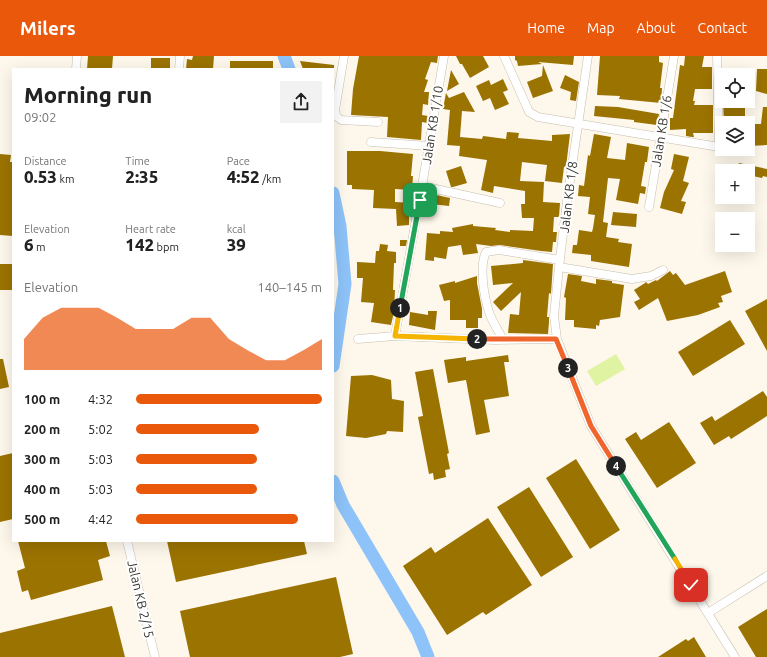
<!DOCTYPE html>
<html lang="en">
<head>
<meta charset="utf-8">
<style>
  :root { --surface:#fff; --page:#f2f2f2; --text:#222; --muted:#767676; --accent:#ea580c }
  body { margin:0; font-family:Ubuntu,sans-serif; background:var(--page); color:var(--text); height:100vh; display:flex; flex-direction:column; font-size:15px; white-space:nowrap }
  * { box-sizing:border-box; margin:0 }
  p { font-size:13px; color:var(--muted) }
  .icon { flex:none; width:22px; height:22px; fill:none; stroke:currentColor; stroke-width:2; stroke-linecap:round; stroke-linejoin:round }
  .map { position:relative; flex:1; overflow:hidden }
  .sheet { position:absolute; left:12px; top:12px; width:322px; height:474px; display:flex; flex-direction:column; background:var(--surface); border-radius:0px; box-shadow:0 4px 16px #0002 }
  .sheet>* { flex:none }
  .fabs { position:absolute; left:715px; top:12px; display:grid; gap:8px }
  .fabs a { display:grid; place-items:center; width:40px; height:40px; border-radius:0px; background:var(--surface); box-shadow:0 4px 16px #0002; font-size:20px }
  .pin { position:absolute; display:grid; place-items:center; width:34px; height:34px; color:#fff; margin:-17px; border-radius:8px; box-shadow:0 2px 6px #0006 }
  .km { position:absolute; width:20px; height:20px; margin:-10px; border-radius:50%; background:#222; color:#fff; font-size:11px; line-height:20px; text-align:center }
  .round { display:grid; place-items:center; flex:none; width:42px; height:42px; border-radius:0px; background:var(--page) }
  .head { display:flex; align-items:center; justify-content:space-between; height:68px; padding:0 12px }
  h1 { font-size:22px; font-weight:800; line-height:30px }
  .stats { display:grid; grid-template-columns:repeat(3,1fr); gap:6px; height:68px; padding:4px 12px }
  .stats div { display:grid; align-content:center }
  .stats b { font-size:17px; font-weight:800 }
  .stats small { font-size:11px; font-weight:400 }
  .stats p { font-size:11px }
  .chart { height:112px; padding:8px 12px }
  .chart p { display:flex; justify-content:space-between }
  .chart svg { width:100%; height:72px; margin-top:4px; fill:var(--accent); opacity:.7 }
  ul { padding:0 12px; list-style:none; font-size:13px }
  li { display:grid; grid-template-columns:64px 48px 1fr; align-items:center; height:30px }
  li i { height:10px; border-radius:5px; background:var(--accent) }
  header { display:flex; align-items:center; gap:24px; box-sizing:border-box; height:56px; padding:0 20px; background:var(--accent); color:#fff }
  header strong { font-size:19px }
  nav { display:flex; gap:22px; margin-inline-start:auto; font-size:14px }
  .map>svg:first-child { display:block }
  .green { fill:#e0f3a2 }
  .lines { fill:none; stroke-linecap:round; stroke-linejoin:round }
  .river { stroke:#8dc3f9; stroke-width:13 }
  .building { fill:#9b7301 }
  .minor-casing { stroke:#c5beaf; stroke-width:9 }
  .minor { stroke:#fff; stroke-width:8 }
  .split-1-casing { stroke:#fff; stroke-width:8 }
  .split-2-casing { stroke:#fff; stroke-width:8 }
  .split-3-casing { stroke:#fff; stroke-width:8 }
  .split-4-casing { stroke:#fff; stroke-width:8 }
  .split-5-casing { stroke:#fff; stroke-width:8 }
  .split-6-casing { stroke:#fff; stroke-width:8 }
  .split-1 { stroke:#22a559; stroke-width:5 }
  .split-2 { stroke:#f5b400; stroke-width:5 }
  .split-3 { stroke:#f0652b; stroke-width:5 }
  .split-4 { stroke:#f0652b; stroke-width:5 }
  .split-5 { stroke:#22a559; stroke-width:5 }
  .split-6 { stroke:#f5b400; stroke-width:5 }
  .labels { text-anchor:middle; stroke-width:4; stroke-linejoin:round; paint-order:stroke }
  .street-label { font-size:13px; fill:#3b3832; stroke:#fff }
</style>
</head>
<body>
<header>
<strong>Milers</strong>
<nav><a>Home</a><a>Map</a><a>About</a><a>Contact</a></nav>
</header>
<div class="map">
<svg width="767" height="601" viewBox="0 0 767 601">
  <rect width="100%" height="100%" fill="#fef7eb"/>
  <path class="green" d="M616,298L625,313L596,330L587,315Z"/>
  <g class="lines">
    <path class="river" d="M284,0L289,13
      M333,137L340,170L345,228L333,310
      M333,425L343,449L418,576L428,601"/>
  </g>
  <path class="building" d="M88,0H113L112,13H87Z
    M193,0H214L213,13H186L187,3L192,4Z
    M359,0H438L437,7L431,6L425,23L428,24L424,36H429L428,49L423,48L422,59L428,60L427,67L422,66L421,84L387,81L388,61L351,59L353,33Z
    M456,0H483L489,11L470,22L462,8H460Z
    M515,0H574L573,9L538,6L542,8L518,10L517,5L515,4Z
    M600,0H659V6L663,7L660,32H662L661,47L619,43L620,40L597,39Z
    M685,0H704L702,11H712V33H695L693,45H695L694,49H713V77H693L694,81H692L686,80V73L670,74V62H673L680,9L684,10Z
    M151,2H170V13H151Z
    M230,5H273V13H230Z
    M300,5L334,9V13H303Z
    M543,9L553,35L533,42L527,26L542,20Z
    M745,13V19H723V14Z
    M757,13H767V38L756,35Z
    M451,14L459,28L447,35Z
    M565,19L579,26L576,45L570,44L571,36L560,32Z
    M503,23L508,34L503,36L509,48L495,54L490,42L483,45L476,30L489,24L491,29Z
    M464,36L475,56L462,55L460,81L482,83L483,80L506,83L507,76L519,77L518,82L552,85V79L570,78L566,111H564L562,127L545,125L547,109L522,106L520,125L544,126L543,146L560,147L559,161H554L553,176H557L556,186H553L552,196L541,195L500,189L491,190L476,188L478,197L463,199L461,189L448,191L446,203L434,201V205L425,204L427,177L440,178V175L453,176L452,172L473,168V170L496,172L495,174L510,176V174L533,175L534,162H522L521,148H525V135L494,130L493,137L481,134L487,104L459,100L460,90L447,89L450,54L443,53L446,37L449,42Z
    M723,45H745V67H724Z
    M595,50L618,51L659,58L657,69L634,66V64L594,60Z
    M763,51H767V89L748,90V68H761Z
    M594,78L611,81L607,102L625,104L627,87L649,91L647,106H645L641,130L646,131L645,138L640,137L638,148L616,144L620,123L608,122L603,166L608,167L606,181L619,183L618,186L632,188L629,211L591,205V199L572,197L573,189H577L579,174L592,176L593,172L595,159L588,158L590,141L578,140L579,129L584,130L588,99L590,100Z
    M347,95H380L413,98L411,120H413L412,134L395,133V146L412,147V154H409V169L397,170L396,153L373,152L374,134L352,133V129H347Z
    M0,98L11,99L10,106H13V180L0,179Z
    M674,98L689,101L683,125L689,127L681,145L686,146L682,158L660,152L664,136L674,114L671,113Z
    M739,107L767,113V121L763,120L762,122L748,119V115H737Z
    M461,110L467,127L453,131H451L446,115Z
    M432,138L450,142L449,150L431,148Z
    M613,156L637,158L636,171L611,169Z
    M400,184H407L406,190H400Z
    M380,188L388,189L387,195L396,196V207H394L393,234H395L394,256L391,269L371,266L374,247L361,246L363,222H357V206L375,207L376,195H379Z
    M523,204L553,208L551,238L549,237L547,261H549V266L548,278L508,277L510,258L519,259L521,236L501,255L493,246L513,227L493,229L491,210L523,207Z
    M0,208H13V234H0Z
    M670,215L673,219L676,217L685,229L725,215L732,236L721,240L723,246L718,247L720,251L698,259L667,265L658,242L639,254L634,246L640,243L634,234L645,227L646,226L648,228L656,224L657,225Z
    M568,218L582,220L581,225L596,228V223L612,225V227L624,229L620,261L600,264L599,270L596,269V273L574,271V264H565L566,242L564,241Z
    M477,220V227L482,253V262H478V272H466V264H450V244L444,245L439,229L455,225V227Z
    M767,243V295L745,255Z
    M428,255H437L435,274L409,269L410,256L428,259Z
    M730,264L745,288L693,320L678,296Z
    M508,299L509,306H504L509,340L484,344L490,376L476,379L466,324L448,327L444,304L466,301V305Z
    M0,303H3L9,331L0,333Z
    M433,313L449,397L447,398L450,413L445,414L446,421L434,424L433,417L429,418L418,361L423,360L415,316Z
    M372,319L391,324L392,343L404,345L403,376L387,375L386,378L366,382L346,380L351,320Z
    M763,335L767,341V360L731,383L729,380L714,389L700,367L712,360L715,365Z
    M669,366L696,407L657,432L625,383L636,376L641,384Z
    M13,397V463L0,466V400Z
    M576,403L620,474L590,493L546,422Z
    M529,431L573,501L541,521L497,451Z
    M488,462L532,529L486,559L483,556L447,579L403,510L431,491L435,497Z
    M18,485H106L110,500L98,504L103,524L31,544L28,534L22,536L17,515L25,512Z
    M167,485H304L307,498L176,526Z
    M336,521L353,598L340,601H190L180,555Z
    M112,550L125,601H0V577Z
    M767,553V601H756L738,571Z
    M694,581L706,601H658L686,583L688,585Z"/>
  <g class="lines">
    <g class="minor-casing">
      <path id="minor" d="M344,0L335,54L336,60L341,64L378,66
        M504,0L526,49L529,56L538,61L719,91L717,0
        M588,0L567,145L559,211L554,260L557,283L591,370L735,601
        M76,13L77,0
        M179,13L180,0
        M371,86L429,90
        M422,130L500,147
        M649,151L674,0
        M559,211L632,223L651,220L663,214
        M395,280L422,130L444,0
        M358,283L395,280L495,284L557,283
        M503,284C499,275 492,266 489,256C484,241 479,210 486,196L499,194L560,204
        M127,485L155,601
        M708,557L767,520"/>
    </g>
    <use href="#minor" class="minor"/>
  </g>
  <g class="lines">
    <g class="split-1-casing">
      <path id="split-1" d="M400,252L420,144"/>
    </g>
    <g class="split-2-casing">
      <path id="split-2" d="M400,252L395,280L477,283"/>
    </g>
    <g class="split-3-casing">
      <path id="split-3" d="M477,283H556L568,312"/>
    </g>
    <g class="split-4-casing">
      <path id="split-4" d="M568,312L591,370L616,410"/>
    </g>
    <g class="split-5-casing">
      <path id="split-5" d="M616,410L675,503"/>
    </g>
    <g class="split-6-casing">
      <path id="split-6" d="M675,503L691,529"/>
    </g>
    <use href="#split-1" class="split-1"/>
    <use href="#split-2" class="split-2"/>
    <use href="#split-3" class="split-3"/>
    <use href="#split-4" class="split-4"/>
    <use href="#split-5" class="split-5"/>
    <use href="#split-6" class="split-6"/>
  </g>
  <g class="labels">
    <g class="street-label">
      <text transform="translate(432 69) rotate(-81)" y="5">Jalan KB 1/10</text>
      <text transform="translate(661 75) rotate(-81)" y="5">Jalan KB 1/6</text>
      <text transform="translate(568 141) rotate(-83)" y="5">Jalan KB 1/8</text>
      <text transform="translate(141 543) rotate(77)" y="5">Jalan KB 2/15</text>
    </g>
  </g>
</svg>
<div class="fabs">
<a><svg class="icon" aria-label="locate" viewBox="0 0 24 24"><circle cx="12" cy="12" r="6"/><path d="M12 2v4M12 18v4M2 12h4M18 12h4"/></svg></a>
<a><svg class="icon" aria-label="layers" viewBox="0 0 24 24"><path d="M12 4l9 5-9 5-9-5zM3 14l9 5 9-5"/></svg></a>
<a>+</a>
<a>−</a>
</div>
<div class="pin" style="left:420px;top:144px;background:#1e9e55"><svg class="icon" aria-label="arrive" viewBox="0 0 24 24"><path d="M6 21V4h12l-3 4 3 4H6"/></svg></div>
<div class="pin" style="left:691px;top:529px;background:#d93025"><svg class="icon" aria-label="check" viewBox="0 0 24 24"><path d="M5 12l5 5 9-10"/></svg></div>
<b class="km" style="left:400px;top:252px">1</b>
<b class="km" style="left:477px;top:283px">2</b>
<b class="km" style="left:568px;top:312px">3</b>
<b class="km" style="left:616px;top:410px">4</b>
<section class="sheet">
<div class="head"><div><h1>Morning run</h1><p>09:02</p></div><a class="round"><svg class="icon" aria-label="share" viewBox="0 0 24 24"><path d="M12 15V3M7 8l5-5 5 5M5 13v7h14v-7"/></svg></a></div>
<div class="stats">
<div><p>Distance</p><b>0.53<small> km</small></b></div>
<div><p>Time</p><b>2:35</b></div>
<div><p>Pace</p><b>4:52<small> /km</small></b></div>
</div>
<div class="stats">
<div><p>Elevation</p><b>6<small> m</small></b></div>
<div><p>Heart rate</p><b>142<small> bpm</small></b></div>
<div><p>kcal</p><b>39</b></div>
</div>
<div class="chart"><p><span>Elevation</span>140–145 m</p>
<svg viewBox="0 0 160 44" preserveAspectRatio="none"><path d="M0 44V25L10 12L20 6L30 6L40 6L50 12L60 19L70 19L80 19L90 12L100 12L110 25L120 32L130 38L140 38L150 32L160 25V44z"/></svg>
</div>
<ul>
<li><b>100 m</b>4:32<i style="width:100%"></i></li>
<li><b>200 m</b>5:02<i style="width:66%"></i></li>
<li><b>300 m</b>5:03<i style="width:65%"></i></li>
<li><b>400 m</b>5:03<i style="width:65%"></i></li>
<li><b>500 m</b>4:42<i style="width:87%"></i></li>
</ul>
</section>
</div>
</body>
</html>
